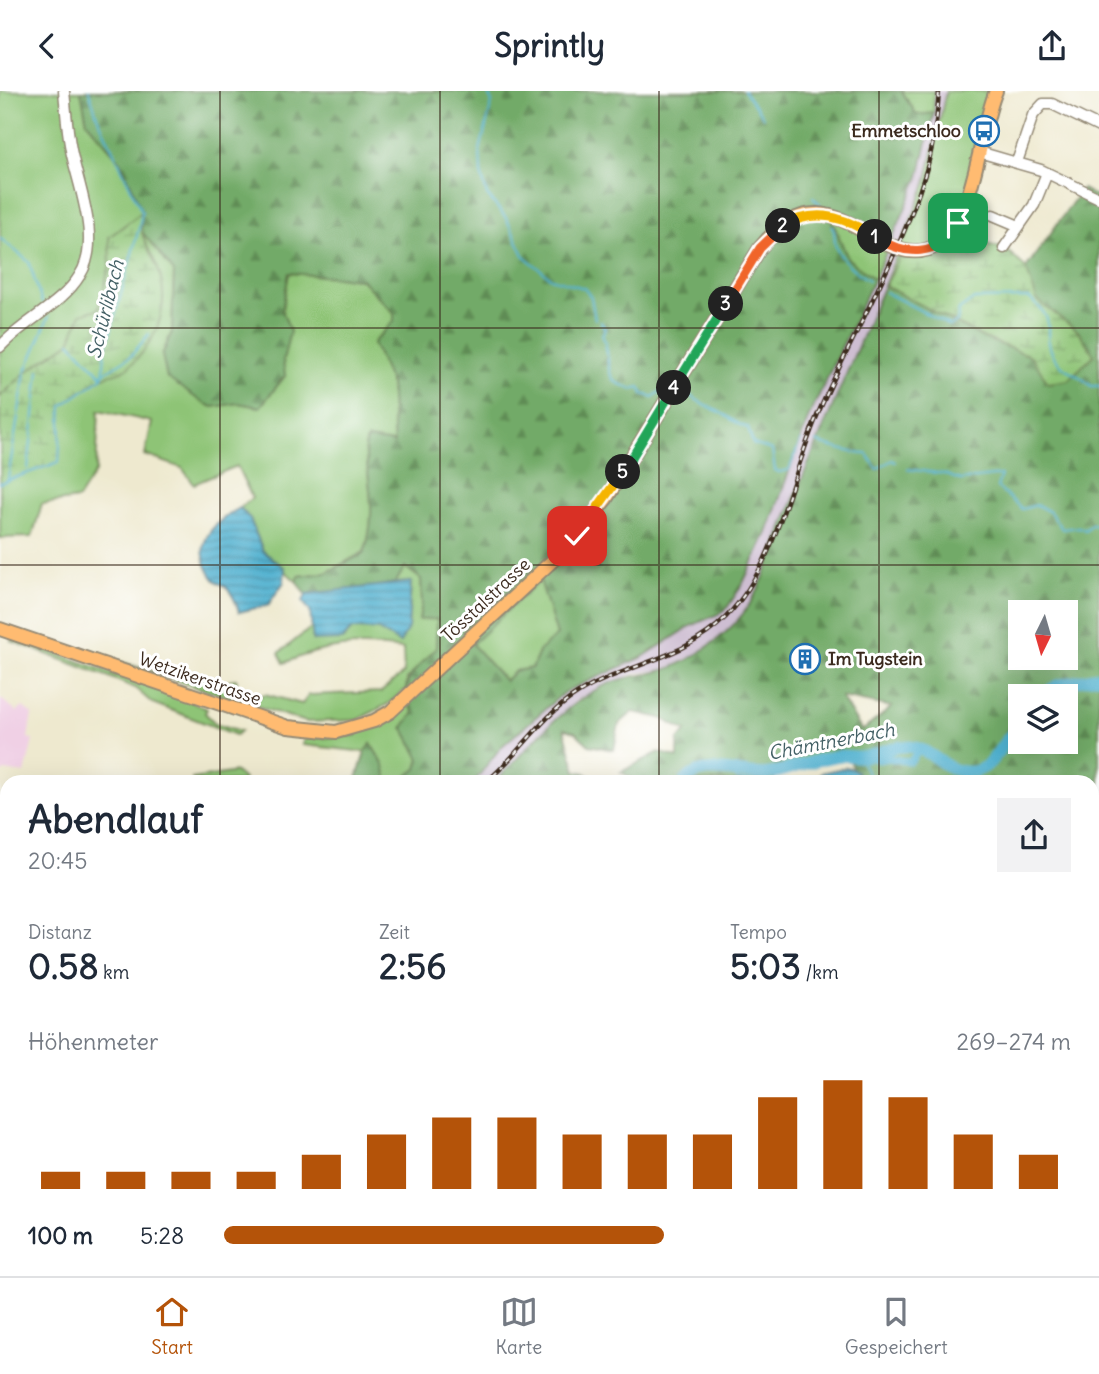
<!DOCTYPE html>
<html lang="de">
<head>
<meta charset="utf-8">
<style>
  :root { --surface:#fff; --page:#f2f2f3; --text:#1f2937; --muted:#747a83; --line:#e0e1e3; --accent:#b45309 }
  body { margin:0; font-family:Delius,sans-serif; background:var(--page); color:var(--text); height:100vh; display:flex; flex-direction:column; font-size:26px; white-space:nowrap }
  * { box-sizing:border-box; margin:0 }
  p { font-size:23px; color:var(--muted) }
  .icon { flex:none; width:38px; height:38px; fill:none; stroke:currentColor; stroke-width:2; stroke-linecap:round; stroke-linejoin:round }
  .map { position:relative; flex:1; overflow:hidden }
  .panel { position:absolute; left:0px; top:684px; width:1099px; height:502px; display:flex; flex-direction:column; background:var(--surface); border-radius:21px 21px 0 0; box-shadow:0 7px 28px #0002 }
  .panel>* { flex:none }
  .needle { width:46px; rotate:185deg }
  .buttons { position:absolute; left:1008px; top:509px; display:grid; gap:14px }
  .buttons a { display:grid; place-items:center; width:70px; height:70px; border-radius:0px; background:var(--surface); box-shadow:0 7px 28px #0002; font-size:35px }
  .pin { position:absolute; display:grid; place-items:center; width:60px; height:60px; color:#fff; margin:-30px; border-radius:14px; box-shadow:0 4px 10px #0006 }
  .km { position:absolute; width:35px; height:35px; margin:-18px; border-radius:50%; background:#222; color:#fff; font-size:19px; line-height:35px; text-align:center }
  .round { display:grid; place-items:center; flex:none; width:74px; height:74px; border-radius:0px; background:var(--page) }
  .overview { display:flex; align-items:center; justify-content:space-between; height:119px; padding:0 28px }
  h1 { font-size:38px; font-weight:700; line-height:52px }
  .stats { display:grid; grid-template-columns:repeat(3,1fr); gap:10px; height:119px; padding:7px 28px }
  .stats div { display:grid; align-content:center }
  .stats b { font-size:35px; font-weight:700 }
  .stats small { font-size:19px; font-weight:400 }
  .stats p { font-size:19px }
  .chart { height:196px; padding:14px 28px }
  .chart p { display:flex; justify-content:space-between }
  .chart svg { width:100%; height:126px; margin-top:7px; stroke:var(--accent); stroke-width:6 }
  ul { padding:0 28px; list-style:none; font-size:23px }
  li { display:grid; grid-template-columns:112px 84px 1fr; align-items:center; height:52px }
  li i { height:18px; border-radius:9px; background:var(--accent) }
  header { display:flex; justify-content:space-between; align-items:center; height:91px; padding:0 28px; background:var(--surface); font-size:32px; font-weight:700 }
  .menu { display:flex; justify-content:space-around; align-items:center; height:98px; border-top:2px solid var(--line); background:var(--surface); font-size:19px; color:var(--muted) }
  .menu a { display:grid; justify-items:center; gap:4px }
  .menu .current { color:var(--accent) }
  .map>svg:first-child { display:block }
  .built { fill:#f0d0e5 }
  .railway { fill:#cebed2 }
  .green { fill:#8ec476; stroke:#64774a; stroke-width:2 }
  .forest { fill:url(#forest-firs); stroke:#566a42; stroke-width:2; fill-rule:evenodd }
  .wetland { fill:url(#wetland-marsh); stroke:#64774a; stroke-width:2 }
  .water { fill:url(#water-rules); stroke:#466d76; stroke-width:2 }
  .lines { fill:none; stroke-linecap:round; stroke-linejoin:round }
  .stream { stroke:#50b0cf; stroke-width:2 }
  .canal { stroke:#50b0cf; stroke-width:7 }
  .river { stroke:#50b0cf; stroke-width:12 }
  .minor-casing { stroke:#948a76; stroke-width:13 }
  .major-casing { stroke:#948a76; stroke-width:16 }
  .minor { stroke:#fff; stroke-width:10 }
  .major { stroke:#ffbb71; stroke-width:12 }
  .rail-casing { stroke:#3b2a1e; stroke-width:4.5 }
  .rail { stroke:#fff; stroke-width:2; stroke-dasharray:5; stroke-linecap:butt }
  .split-1-casing { stroke:#fff; stroke-width:14 }
  .split-2-casing { stroke:#fff; stroke-width:14 }
  .split-3-casing { stroke:#fff; stroke-width:14 }
  .split-4-casing { stroke:#fff; stroke-width:14 }
  .split-5-casing { stroke:#fff; stroke-width:14 }
  .split-6-casing { stroke:#fff; stroke-width:14 }
  .split-1 { stroke:#f0652b; stroke-width:9 }
  .split-2 { stroke:#f5b400; stroke-width:9 }
  .split-3 { stroke:#f0652b; stroke-width:9 }
  .split-4 { stroke:#22a559; stroke-width:9 }
  .split-5 { stroke:#22a559; stroke-width:9 }
  .split-6 { stroke:#f5b400; stroke-width:9 }
  .grid { fill:none; stroke:#3b2a1e; stroke-width:2; stroke-opacity:0.55 }
  .labels { text-anchor:middle; stroke-width:6; stroke-linejoin:round; paint-order:stroke }
  .poi-label { font-size:18px; font-weight:bold; fill:#3b2a1e; stroke:#fff; text-anchor:end }
  .street-label { font-size:18px; fill:#3b2a1e; stroke:#fff }
  .water-label { font-size:19px; font-style:italic; fill:#436065; stroke:#fff }
</style>
</head>
<body>
<header><svg class="icon" aria-label="back" viewBox="0 0 24 24"><path d="M15 5l-7 7 7 7"/></svg>Sprintly<svg class="icon" aria-label="share" viewBox="0 0 24 24"><path d="M12 15V3M7 8l5-5 5 5M5 13v7h14v-7"/></svg></header>
<div class="map">
<svg width="1099" height="1185" viewBox="0 0 1099 1185">
  <defs>
    <pattern id="forest-firs" width="22" height="20" patternUnits="userSpaceOnUse" patternTransform="scale(1.75)"><rect width="22" height="20" fill="#72aa67"/><path d="M5 1l3.5 6h-7zM16 11l3.5 6h-7z" fill="#5f8b54"/></pattern>
    <pattern id="wetland-marsh" width="20" height="14" patternUnits="userSpaceOnUse" patternTransform="scale(1.75)"><rect width="20" height="14" fill="#8ec476"/><path d="M1 5h8M5 5V1M11 12h8M15 12V8" fill="none" stroke="#759f60"/></pattern>
    <pattern id="water-rules" width="6" height="5" patternUnits="userSpaceOnUse" patternTransform="scale(1.75)"><rect width="6" height="5" fill="#50b0cf"/><path d="M0 2.5h6" fill="none" stroke="#448fa7"/></pattern>
  </defs>
  <rect width="100%" height="100%" fill="#fff"/>
  <filter id="ink" filterUnits="userSpaceOnUse"><feTurbulence type="fractalNoise" baseFrequency=".0143" numOctaves="2"/><feDisplacementMap in="SourceGraphic" scale="14" xChannelSelector="R" yChannelSelector="G"/><feConvolveMatrix kernelMatrix="1 2 1 2 8 2 1 2 1" color-interpolation-filters="sRGB"/></filter>
  <filter id="wash" filterUnits="userSpaceOnUse"><feTurbulence type="fractalNoise" baseFrequency=".00686" numOctaves="4" result="noise"/><feDisplacementMap in="SourceGraphic" scale="28" xChannelSelector="R" yChannelSelector="G"/><feGaussianBlur stdDeviation="1.57" result="paint"/><feColorMatrix in="noise" values="0 0 0 0 0 0 0 0 0 0 0 0 0 0 0 0 0 1.4 0 .05"/><feComposite in="paint" operator="in"/></filter>
  <g filter="url(#wash)">
    <rect width="100%" height="100%" fill="#eee9cf"/>
    <path class="built" d="M0,607L17,621L23,616L32,623L28,647L33,649L25,683L4,680L0,685Z"/>
    <path class="railway" d="M934,0H946L926,93L790,417L768,476L746,520L726,541L697,563L667,578L636,582L604,595L577,609L556,627L495,691H474L501,656L566,600L641,567L691,535L725,520L742,494L767,442L809,325L919,86L934,22Z"/>
    <path class="green" d="M0,0H81L87,31L119,68L133,98L142,121L139,137L174,181L172,241L162,264L213,316L238,312L260,316L285,285L283,270L289,240L282,219L289,182L361,188L394,222V230L373,252L390,291L394,353L367,348L365,357C369,392 377,428 364,461L326,482L299,485L297,491L263,460L250,428L240,417L252,407L237,375L194,393L182,377L145,364L152,331L99,319L96,380L78,408L42,413L32,446L0,447Z
      M901,0H934V22L917,24Z
      M946,0H997L963,120L981,121L979,152L1004,157L1026,177L1028,207L1048,292L1031,265L984,247L884,194L926,93Z
      M830,125L889,155L874,188L848,168Z
      M405,476L421,488L422,512L437,528L436,558L407,588L406,598L388,613L357,629L306,631L93,563L174,586L215,587L221,598L229,589L236,588L238,596L255,607L265,603L302,613L309,604L381,601L404,582L403,558C358,552 326,554 284,572L279,562L312,536L313,549H342L352,538L408,537L411,491L395,492Z
      M540,488L557,544L540,559L532,578L515,580L505,590L471,553Z
      M13,547L184,607L207,618L205,622L215,632L241,640L236,644L152,612L135,597L109,586L11,550Z
      M406,608L414,622L403,636L420,668L417,678L399,691H388L384,675L371,653L365,661L302,654L304,648L357,644L353,637Z
      M236,681L244,688L243,691H193L192,688Z
      M1092,745L1099,752V906L1092,919Z
      M7,1042V1132L0,1130V1044Z
      M1099,1046V1185H738L742,1180H1092V1047Z
      M266,1180H686L681,1185H265Z"/>
    <path class="forest" d="M81,0H901L917,24L934,22L919,86L889,155L830,125L848,168L874,188L809,325L767,442L742,494L725,520L691,535L641,567L566,600L501,656L474,691H399L417,678L420,668L403,636L414,622C395,591 415,580 436,557L437,528L419,529L422,512L421,488L405,476L395,492L344,501L306,503L297,491L299,485L326,482L364,462C377,428 369,392 365,357L367,348L394,352L390,291L373,252L394,230V222L361,188L289,182L282,219L290,240L283,270L285,285L260,316L238,312L213,316L205,313L167,287L162,264L172,241L174,181L139,137L142,121L133,98L119,68L87,31ZM540,489L557,544L540,559L532,577L515,580L505,590L472,553Z
      M1082,98L1099,107V752L1092,745V691H846L854,689L850,665H832L775,681L774,691H639L621,681L659,661L678,667V650L686,640L661,627L633,621L619,633L614,659L589,654L575,641L564,638L576,680L585,682L598,691H495C528,657 558,618 601,596C626,584 644,585 667,578C688,571 710,555 726,541C763,509 773,458 791,415C821,341 853,268 884,194L984,247L1032,265L1048,292L1028,207L1026,177ZM1020,522H1066V567H1020ZM841,606L892,616L862,640ZM1020,606H1066V651H1020Z
      M371,653L384,675L388,691H356L365,661Z
      M0,781L7,790V1042L0,1044Z"/>
    <path class="wetland" d="M962,120L981,121L979,152L1004,157L1026,177L1037,209L1079,241L1094,264L1068,289L1048,292L1031,265L984,247L885,195L903,160L930,158Z
      M142,121C137,147 151,158 159,181C171,217 155,254 127,277C120,283 109,282 102,287C88,294 75,306 62,315L59,371L0,392V306L25,282L70,251L81,223L98,218L110,174L109,146Z"/>
    <path class="water" d="M240,417L250,428L263,460L285,477L284,491L268,514L239,521C236,512 233,503 226,496C221,492 216,492 213,487C190,454 212,432 240,417Z
      M411,491L408,537L400,552L378,539L352,538L342,549L313,550L310,520L303,511L306,503Z
      M847,676L857,680L858,687L846,691H818L820,682Z"/>
    <g class="lines">
      <path class="stream" d="M487,0L492,11L480,59L481,82L487,104L506,127L525,166L551,187L584,197L591,206L595,228
        M744,0L763,26
        M813,106L820,113
        M832,135C837,145 833,149 836,156C843,171 855,181 869,189
        M0,147L29,171L42,212
        M885,201L950,235L957,231L959,219L974,208L1029,207C1061,232 1040,238 1053,264C1062,280 1080,283 1091,295H1099
        M601,231L605,238L602,244C611,258 604,282 616,291C620,294 628,296 632,298L640,296L643,303L653,306L666,296
        M70,251L103,286
        M105,281L130,266L149,243
        M684,300C698,312 709,315 723,323C733,328 735,333 748,337L753,353L772,359L775,379L779,381L789,379L801,349
        M816,351C823,354 860,364 867,363L877,378L892,369L895,371
        M28,378L39,279
        M908,378L944,383L960,389L1001,384L997,396L1022,418L1037,414L1050,421L1062,438L1079,436L1085,439L1091,433L1099,434
        M8,388L25,282L49,225
        M0,392L59,371L62,315L103,286L105,261L139,137L142,121L97,25L89,0
        M859,666L872,691
        M976,680L977,691
        M730,682L738,689L751,691
        M858,687H868
        M0,1010L7,1005
        M451,1180L466,1185
        M230,1185V1180"/>
      <path class="canal" d="M870,665L878,669L889,667L910,671L920,658"/>
      <path class="river" d="M1039,606L1058,594L1099,585
        M685,691C701,668 743,686 767,683C791,680 815,667 839,665C850,664 861,668 871,664C885,659 897,654 912,656C935,659 947,686 975,680C998,675 1000,646 1020,638
        M0,956L7,963"/>
    </g>
  </g>
  <g filter="url(#ink)">
    <g class="lines">
      <g class="minor-casing">
        <path id="minor" d="M979,61L1041,79L1099,107
          M1017,71L1033,24L1043,13H1052L1099,36
          M993,124L1019,135
          M1004,157L1034,114L1047,82
          M0,256C23,230 62,214 80,184C102,150 78,95 71,59C67,39 66,20 64,0
          M1092,991L1099,1002
          M485,1180L491,1185
          M738,1185L742,1180"/>
      </g>
      <g class="major-casing">
        <path id="major" d="M0,538L288,636L336,641L374,630L390,621L566,457L606,408L760,157C829,71 873,177 929,158C975,143 978,41 996,0"/>
      </g>
      <use href="#minor" class="minor"/>
      <use href="#major" class="major"/>
      <g class="rail-casing">
        <path id="rail" d="M486,691C519,664 540,626 577,603C626,572 684,569 726,526C777,473 789,391 817,325C851,245 900,166 925,83C934,56 937,28 939,0
          M0,924L7,923"/>
      </g>
      <use href="#rail" class="rail"/>
    </g>
  </g>
  <g class="lines" filter="url(#ink)">
    <g class="split-1-casing">
      <path id="split-1" d="M875,146C904,165 940,167 958,132"/>
    </g>
    <g class="split-2-casing">
      <path id="split-2" d="M783,135C816,116 845,126 875,146"/>
    </g>
    <g class="split-3-casing">
      <path id="split-3" d="M726,213L760,157L783,135"/>
    </g>
    <g class="split-4-casing">
      <path id="split-4" d="M674,297L726,213"/>
    </g>
    <g class="split-5-casing">
      <path id="split-5" d="M623,381L674,297"/>
    </g>
    <g class="split-6-casing">
      <path id="split-6" d="M577,445L623,381"/>
    </g>
    <use href="#split-1" class="split-1"/>
    <use href="#split-2" class="split-2"/>
    <use href="#split-3" class="split-3"/>
    <use href="#split-4" class="split-4"/>
    <use href="#split-5" class="split-5"/>
    <use href="#split-6" class="split-6"/>
  </g>
  <path class="grid" d="M220,0V691M440,0V691M659,0V691M879,0V691M0,237H1099M0,474H1099M0,711H7M1092,711H1099M0,948H7M1092,948H1099M220,1180V1185M440,1180V1185M659,1180V1185M879,1180V1185"/>
  <defs>
    <g id="bus-ring" transform="scale(1.575)"><circle r="9.5" fill="#fff" stroke="#1f6fb2" stroke-width="1.5"/><path d="M-5-6H5V4H4V6H2V4H-2V6H-4V4H-5ZM-3.5-4V0h7V-4ZM-3.5 1.2v1.5H-2V1.2ZM2 1.2v1.5H3.5V1.2Z" fill="#1f6fb2"/></g>
    <g id="building-ring" transform="scale(1.575)"><circle r="9.5" fill="#fff" stroke="#1f6fb2" stroke-width="1.5"/><path d="M-4-6H4V6H1V3H-1V6H-4ZM-2.5-4.3h1.7v1.8h-1.7ZM.8-4.3h1.7v1.8H.8ZM-2.5-1h1.7V.8h-1.7ZM.8-1h1.7V.8H.8Z" fill="#1f6fb2"/></g>
  </defs>
  <g fill-rule="evenodd">
    <use href="#bus-ring" x="984" y="40"/>
    <use href="#building-ring" x="805" y="568"/>
  </g>
  <g class="labels">
    <g class="poi-label">
      <text x="961" y="46">Emmetschloo</text>
      <text x="828" y="574" text-anchor="start">Im Tugstein</text>
    </g>
    <g class="street-label">
      <text transform="translate(486 509) rotate(-43)" y="6">Tösstalstrasse</text>
      <text transform="translate(200 588) rotate(19)" y="6">Wetzikerstrasse</text>
    </g>
    <g class="water-label">
      <text transform="translate(105 218) rotate(-76)" y="7">Schürlibach</text>
      <text transform="translate(831 650) rotate(-11)" y="7">Chämtnerbach</text>
    </g>
  </g>
</svg>
<div class="buttons">
<a><svg class="needle" viewBox="-14 -14 28 28"><path d="M0-13l5 13h-10z" fill="#e53935"/><path d="M0 13l5-13h-10z" fill="#747a83"/></svg></a>
<a><svg class="icon" aria-label="layers" viewBox="0 0 24 24"><path d="M12 4l9 5-9 5-9-5zM3 14l9 5 9-5"/></svg></a>
</div>
<div class="pin" style="left:958px;top:132px;background:#1e9e55"><svg class="icon" aria-label="arrive" viewBox="0 0 24 24"><path d="M6 21V4h12l-3 4 3 4H6"/></svg></div>
<div class="pin" style="left:577px;top:445px;background:#d93025"><svg class="icon" aria-label="check" viewBox="0 0 24 24"><path d="M5 12l5 5 9-10"/></svg></div>
<b class="km" style="left:875px;top:146px">1</b>
<b class="km" style="left:783px;top:135px">2</b>
<b class="km" style="left:726px;top:213px">3</b>
<b class="km" style="left:674px;top:297px">4</b>
<b class="km" style="left:623px;top:381px">5</b>
<section class="panel">
<div class="overview"><div><h1>Abendlauf</h1><p>20:45</p></div><a class="round"><svg class="icon" aria-label="share" viewBox="0 0 24 24"><path d="M12 15V3M7 8l5-5 5 5M5 13v7h14v-7"/></svg></a></div>
<div class="stats">
<div><p>Distanz</p><b>0.58<small> km</small></b></div>
<div><p>Zeit</p><b>2:56</b></div>
<div><p>Tempo</p><b>5:03<small> /km</small></b></div>
</div>
<div class="chart"><p><span>Höhenmeter</span>269–274 m</p>
<svg viewBox="0 0 160 44" preserveAspectRatio="none"><path d="M5 44V38M15 44V38M25 44V38M35 44V38M45 44V32M55 44V25M65 44V19M75 44V19M85 44V25M95 44V25M105 44V25M115 44V12M125 44V6M135 44V12M145 44V25M155 44V32"/></svg>
</div>
<ul>
<li><b>100 m</b>5:28<i style="width:52%"></i></li>
</ul>
</section>
</div>
<nav class="menu">
<a class="current"><svg class="icon" aria-label="home" viewBox="0 0 24 24"><path d="M3 11l9-7 9 7M6 9v11h12V9"/></svg>Start</a>
<a><svg class="icon" aria-label="map" viewBox="0 0 24 24"><path d="M3 6l6-2 6 2 6-2v14l-6 2-6-2-6 2zM9 4v14M15 6v14"/></svg>Karte</a>
<a><svg class="icon" aria-label="saved" viewBox="0 0 24 24"><path d="M7 4h10v16l-5-4-5 4z"/></svg>Gespeichert</a>
</nav>
</body>
</html>
